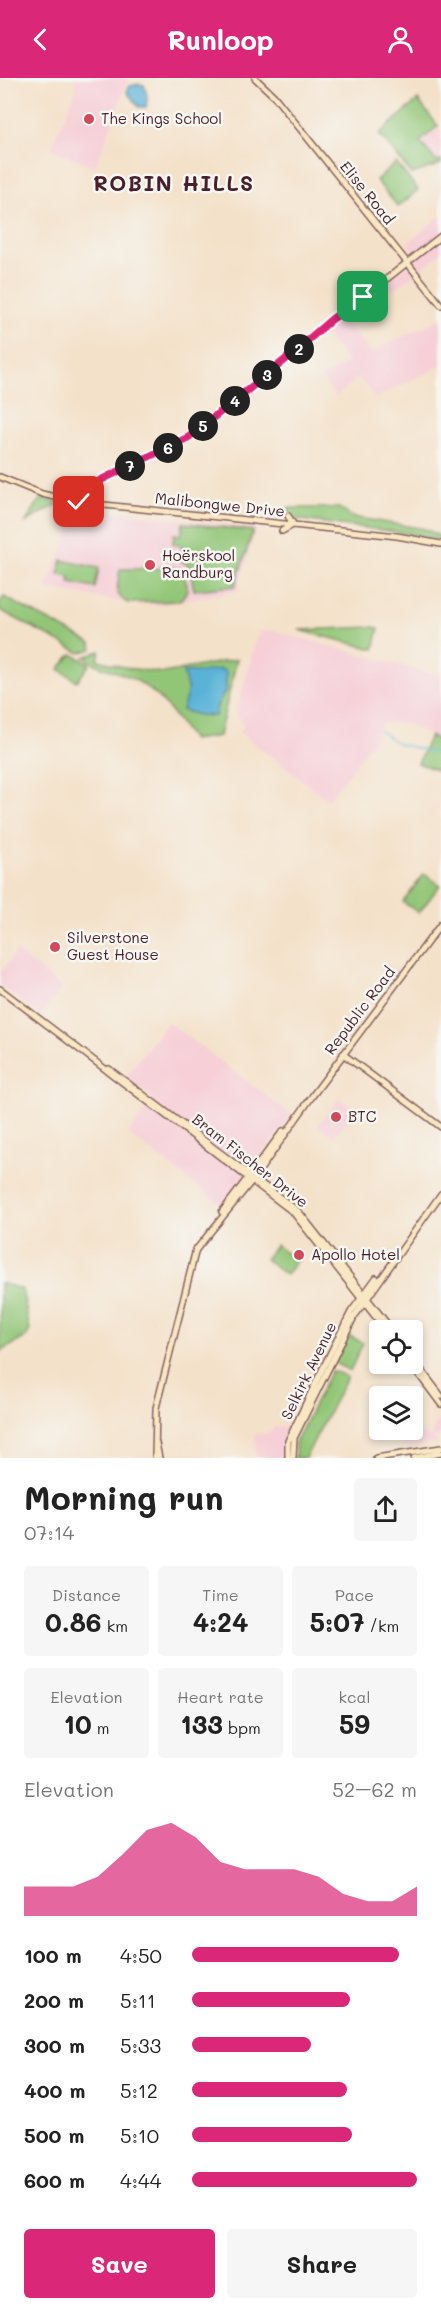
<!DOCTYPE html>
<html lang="en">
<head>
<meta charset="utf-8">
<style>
  :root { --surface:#fff; --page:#f6f6f6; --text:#222; --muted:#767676; --accent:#db2777 }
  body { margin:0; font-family:Mali,sans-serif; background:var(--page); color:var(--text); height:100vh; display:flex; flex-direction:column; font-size:22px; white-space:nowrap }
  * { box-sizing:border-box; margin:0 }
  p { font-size:20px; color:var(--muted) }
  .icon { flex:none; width:33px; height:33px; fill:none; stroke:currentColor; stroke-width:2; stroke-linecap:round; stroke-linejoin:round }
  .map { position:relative; height:1380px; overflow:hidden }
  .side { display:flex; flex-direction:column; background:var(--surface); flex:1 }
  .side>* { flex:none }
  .buttons { position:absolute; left:369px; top:1242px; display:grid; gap:12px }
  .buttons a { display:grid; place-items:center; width:54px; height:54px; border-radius:6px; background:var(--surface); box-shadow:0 3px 9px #0003; font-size:30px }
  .pin { position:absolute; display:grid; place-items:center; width:51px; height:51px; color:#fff; margin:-26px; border-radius:12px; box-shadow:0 3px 9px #0006 }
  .km { position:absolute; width:30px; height:30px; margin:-15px; border-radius:50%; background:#222; color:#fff; font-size:16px; line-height:30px; text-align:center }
  .round { display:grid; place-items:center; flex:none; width:63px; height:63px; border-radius:6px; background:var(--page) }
  .summary { display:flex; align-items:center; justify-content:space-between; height:102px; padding:0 24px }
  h1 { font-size:33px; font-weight:800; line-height:45px }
  .metrics { display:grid; grid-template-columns:repeat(3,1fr); gap:9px; height:102px; padding:6px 24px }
  .metrics div { display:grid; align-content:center; border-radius:6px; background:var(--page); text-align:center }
  .metrics b { font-size:26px; font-weight:800 }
  .metrics small { font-size:16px; font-weight:400 }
  .metrics p { font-size:16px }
  .chart { height:168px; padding:12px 24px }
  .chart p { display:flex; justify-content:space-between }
  .chart svg { width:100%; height:108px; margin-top:6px; fill:var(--accent); opacity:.7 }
  .action { display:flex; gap:12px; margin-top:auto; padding:12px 24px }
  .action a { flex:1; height:69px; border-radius:6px; background:var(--accent); color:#fff; font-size:24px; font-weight:800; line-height:69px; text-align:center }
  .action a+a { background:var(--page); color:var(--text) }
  ul { padding:0 24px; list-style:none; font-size:20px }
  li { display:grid; grid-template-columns:96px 72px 1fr; align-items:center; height:45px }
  li i { height:15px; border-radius:8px; background:var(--accent) }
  header { display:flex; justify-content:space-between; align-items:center; height:78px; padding:0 24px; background:var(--accent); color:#fff; font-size:27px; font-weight:800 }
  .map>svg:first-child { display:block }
  .built { fill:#f6cfd7 }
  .green { fill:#92c677; stroke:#6e7251; stroke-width:1.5 }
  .water { fill:#5ab3d7; stroke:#526981; stroke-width:1.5 }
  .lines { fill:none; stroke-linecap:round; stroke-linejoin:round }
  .stream { stroke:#5ab3d7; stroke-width:1.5 }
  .secondary-casing { stroke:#866362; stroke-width:8 }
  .secondary { stroke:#f9e7c3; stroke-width:5 }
  .route-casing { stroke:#fff; stroke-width:12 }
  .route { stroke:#db2777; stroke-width:8 }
  .poi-dot { fill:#d1495b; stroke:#f6f6f2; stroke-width:2 }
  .labels { text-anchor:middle; stroke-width:5; stroke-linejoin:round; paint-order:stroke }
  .poi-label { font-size:15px; fill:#4a1f2b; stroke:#f6f6f2; text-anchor:start }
  .street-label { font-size:15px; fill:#4a1f2b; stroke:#f6f6f2 }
  .district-label { font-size:21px; font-weight:bold; letter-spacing:1.5px; fill:#4a1f2b; stroke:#f6f6f2 }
</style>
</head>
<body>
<header><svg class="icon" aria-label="back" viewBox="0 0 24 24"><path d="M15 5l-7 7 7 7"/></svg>Runloop<svg class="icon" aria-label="person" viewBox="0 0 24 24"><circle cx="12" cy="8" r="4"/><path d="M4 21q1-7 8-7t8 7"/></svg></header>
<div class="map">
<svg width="441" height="1380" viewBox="0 0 441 1380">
  <rect width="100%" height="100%" fill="#f6f6f2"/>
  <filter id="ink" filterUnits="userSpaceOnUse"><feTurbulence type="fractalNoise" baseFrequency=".0167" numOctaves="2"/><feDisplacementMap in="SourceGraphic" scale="12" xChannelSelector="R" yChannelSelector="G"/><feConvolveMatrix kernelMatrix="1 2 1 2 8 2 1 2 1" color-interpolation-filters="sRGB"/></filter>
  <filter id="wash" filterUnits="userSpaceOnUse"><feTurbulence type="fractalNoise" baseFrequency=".008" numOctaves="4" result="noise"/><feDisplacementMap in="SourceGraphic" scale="24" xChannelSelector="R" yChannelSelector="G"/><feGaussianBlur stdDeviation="1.35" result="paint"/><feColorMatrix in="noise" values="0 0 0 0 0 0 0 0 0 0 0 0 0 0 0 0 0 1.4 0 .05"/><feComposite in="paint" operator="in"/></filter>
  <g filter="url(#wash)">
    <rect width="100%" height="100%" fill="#f4e1c9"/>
    <path class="built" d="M74,0H129L95,89L54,72L52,68L76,13Z
      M439,50L441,52V81L438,84L422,64Z
      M441,138V175L393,213L386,204L418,179L407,165Z
      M342,240L371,275L441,240V288L375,320L359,299L336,319L321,300L348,284L323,254Z
      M102,432L256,451L237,513L160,527L131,525L46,511L76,439L91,440L93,433Z
      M270,552L441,598V662L405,645H382L371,666L328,722L239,654L244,647L238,641L236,635L258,554Z
      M16,873L62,910L41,938L0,907V896Z
      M168,944L292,1037L223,1128L128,1056L154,1021L125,999Z
      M339,1020L354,1032L334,1059L318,1047Z
      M438,1343L441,1345V1357L433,1360L438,1365L406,1369L402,1367L405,1354L408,1352H411L409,1356L413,1359L417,1352L431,1359Z
      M287,1348L291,1354L286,1366H282L286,1380H257L254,1356L268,1355V1353L273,1352V1349Z"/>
    <path class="green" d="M418,22L438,48L420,64L437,84L441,82V86L412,96L379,56Z
      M396,85L418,112L398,129L376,102Z
      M40,421L62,424L26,444Z
      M288,430H339L352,439L425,451L441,459V463L413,456L293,441Z
      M183,445L253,453L235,508L194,512L189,487L181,483L182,468L173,466L174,456L181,457Z
      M62,482L99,490L95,510L69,505L70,499L59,497Z
      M180,490C184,504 195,507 179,523L128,525C111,516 119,506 120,491Z
      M4,519L91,565L92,571L80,575L0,532V524Z
      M373,549L379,550L374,571L299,552Z
      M100,573L98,582L127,590L164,595L237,581L219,658L192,662C177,641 162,618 139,604C122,593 100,592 84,579Z
      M72,576L90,586L77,603L59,591Z
      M430,658L441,663V694L418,685Z
      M424,796L440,807L419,835L403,824Z
      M276,1167L296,1183L286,1197L265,1181Z
      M0,1205L22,1211L30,1252L26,1259L0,1274Z
      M348,1257L363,1265L350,1293L336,1286L335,1283Z
      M331,1293H334L347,1299L305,1380H295V1365Z"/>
    <path class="water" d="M139,6L144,7C147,15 148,20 146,29H139L127,14L130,8Z
      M220,591L226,593V612L217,627L215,638L198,637L182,632L188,613L183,594H201Z"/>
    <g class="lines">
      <path class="stream" d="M380,653L399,666L441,676"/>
    </g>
  </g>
  <g filter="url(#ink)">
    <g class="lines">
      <g class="secondary-casing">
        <path id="secondary" d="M255,0L274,18L441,227
          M0,399L42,416L76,424L397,458L441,466
          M62,419L96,403
          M82,425L92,409L101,402L189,359L285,282L332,241L379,207L441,158
          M288,438L292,444
          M282,453L291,448
          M0,911L293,1134L386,1252
          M343,976L441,1049
          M109,991L299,1134L392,1252
          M222,1134L283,1053
          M195,1173L255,1099L313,1017L441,846
          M412,1280L441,1318
          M411,1286L441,1326
          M156,1365L159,1380
          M155,1380L156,1330L196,1171
          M288,1380V1363L319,1298L351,1234L376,1200
          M293,1380L294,1360L354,1239L441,1116
          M376,1380L441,1370
          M414,1380L441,1375"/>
      </g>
      <use href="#secondary" class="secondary"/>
    </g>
  </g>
  <g class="lines" filter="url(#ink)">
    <g class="route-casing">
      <path id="route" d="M79,424L82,425L92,409L101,402L189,359L285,282L332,241L363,219"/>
    </g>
    <use href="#route" class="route"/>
  </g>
  <g class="poi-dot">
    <circle cx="89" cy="41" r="6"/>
    <circle cx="150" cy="487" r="6"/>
    <circle cx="55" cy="869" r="6"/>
    <circle cx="336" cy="1039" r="6"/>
    <circle cx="299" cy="1177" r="6"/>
  </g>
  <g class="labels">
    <g class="poi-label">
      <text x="101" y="46">The Kings School</text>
      <text x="162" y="483">Hoërskool<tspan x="162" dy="17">Randburg</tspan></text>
      <text x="67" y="865">Silverstone<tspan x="67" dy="17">Guest House</tspan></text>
      <text x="348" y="1044">BTC</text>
      <text x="311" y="1182">Apollo Hotel</text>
    </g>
    <g class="street-label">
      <text transform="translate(367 115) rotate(51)" y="5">Elise Road</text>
      <text transform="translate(220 427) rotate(6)" y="5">Malibongwe Drive</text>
      <text transform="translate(360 933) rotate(-53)" y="5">Republic Road</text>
      <text transform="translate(250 1083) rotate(38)" y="5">Bram Fischer Drive</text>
      <text transform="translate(309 1293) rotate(-64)" y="5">Selkirk Avenue</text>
    </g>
    <g class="district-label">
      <text x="174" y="113">ROBIN HILLS</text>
    </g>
  </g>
</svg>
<div class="buttons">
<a><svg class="icon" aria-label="locate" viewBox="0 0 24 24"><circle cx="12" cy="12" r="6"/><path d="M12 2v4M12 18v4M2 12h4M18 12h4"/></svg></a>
<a><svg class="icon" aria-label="layers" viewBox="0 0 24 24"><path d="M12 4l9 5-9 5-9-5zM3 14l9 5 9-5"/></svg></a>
</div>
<div class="pin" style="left:363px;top:219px;background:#1e9e55"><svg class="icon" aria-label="arrive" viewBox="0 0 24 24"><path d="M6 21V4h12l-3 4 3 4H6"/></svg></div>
<div class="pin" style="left:79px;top:424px;background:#d93025"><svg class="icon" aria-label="check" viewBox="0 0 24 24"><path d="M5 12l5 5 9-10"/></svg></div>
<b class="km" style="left:299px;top:271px">2</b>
<b class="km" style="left:267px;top:297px">3</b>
<b class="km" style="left:235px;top:323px">4</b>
<b class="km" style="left:203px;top:348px">5</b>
<b class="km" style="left:168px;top:370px">6</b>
<b class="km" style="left:130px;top:388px">7</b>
</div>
<section class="side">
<div class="summary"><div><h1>Morning run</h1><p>07:14</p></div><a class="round"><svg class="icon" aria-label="share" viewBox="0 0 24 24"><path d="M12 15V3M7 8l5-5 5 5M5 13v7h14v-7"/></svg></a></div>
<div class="metrics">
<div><p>Distance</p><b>0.86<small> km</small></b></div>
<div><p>Time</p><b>4:24</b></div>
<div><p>Pace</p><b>5:07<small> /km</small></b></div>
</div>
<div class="metrics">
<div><p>Elevation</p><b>10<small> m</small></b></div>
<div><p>Heart rate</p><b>133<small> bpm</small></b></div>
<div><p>kcal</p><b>59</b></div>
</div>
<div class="chart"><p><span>Elevation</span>52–62 m</p>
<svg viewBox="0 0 160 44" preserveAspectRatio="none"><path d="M0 44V32L10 32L20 32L30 28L40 19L50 9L60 6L70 12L80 22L90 25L100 25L110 25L120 28L130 35L140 38L150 38L160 32V44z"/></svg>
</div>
<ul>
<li><b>100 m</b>4:50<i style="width:92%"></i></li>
<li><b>200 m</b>5:11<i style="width:70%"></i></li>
<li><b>300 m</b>5:33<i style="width:53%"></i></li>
<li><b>400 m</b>5:12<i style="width:69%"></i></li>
<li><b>500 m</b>5:10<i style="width:71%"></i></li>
<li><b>600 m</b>4:44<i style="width:100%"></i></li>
</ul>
<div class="action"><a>Save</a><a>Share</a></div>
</section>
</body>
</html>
